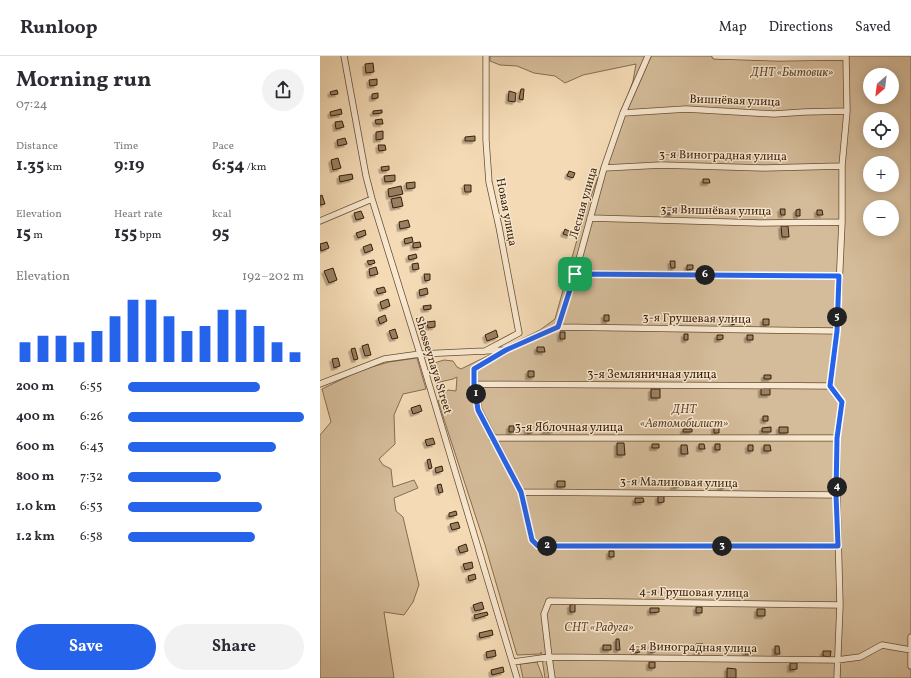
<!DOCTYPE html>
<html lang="en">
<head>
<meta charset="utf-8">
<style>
  :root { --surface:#fff; --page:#f2f2f3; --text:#2b2b33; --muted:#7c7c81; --line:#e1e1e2; --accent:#2563eb }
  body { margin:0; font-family:Vollkorn,serif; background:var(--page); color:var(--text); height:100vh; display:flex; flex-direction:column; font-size:15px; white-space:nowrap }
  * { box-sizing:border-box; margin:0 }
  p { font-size:13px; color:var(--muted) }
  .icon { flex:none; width:22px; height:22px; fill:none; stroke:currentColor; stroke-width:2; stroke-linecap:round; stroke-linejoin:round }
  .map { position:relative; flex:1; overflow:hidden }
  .drawer { display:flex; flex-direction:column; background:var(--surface); width:320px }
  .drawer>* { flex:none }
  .needle { width:26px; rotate:208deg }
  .controls { position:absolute; left:543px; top:12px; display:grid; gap:8px }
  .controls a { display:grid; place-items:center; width:36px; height:36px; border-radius:50%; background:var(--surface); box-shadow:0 2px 10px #0003; font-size:20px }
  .pin { position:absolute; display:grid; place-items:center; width:34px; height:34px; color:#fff; margin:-17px; border-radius:8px; box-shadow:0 2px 6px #0006 }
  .km { position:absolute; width:20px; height:20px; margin:-10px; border-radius:50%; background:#222; color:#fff; font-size:11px; line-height:20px; text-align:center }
  .round { display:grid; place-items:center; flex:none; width:42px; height:42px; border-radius:21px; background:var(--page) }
  .summary { display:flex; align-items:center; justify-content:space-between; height:68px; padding:0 16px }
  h1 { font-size:22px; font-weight:700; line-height:30px }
  .figures { display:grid; grid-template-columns:repeat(3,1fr); gap:6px; height:68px; padding:4px 16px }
  .figures div { display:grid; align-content:center }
  .figures b { font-size:17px; font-weight:700 }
  .figures small { font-size:11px; font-weight:400 }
  .figures p { font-size:11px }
  .chart { height:112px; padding:8px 16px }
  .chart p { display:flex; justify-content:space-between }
  .chart svg { width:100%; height:72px; margin-top:4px; stroke:var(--accent); stroke-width:6 }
  .cta { display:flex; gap:8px; margin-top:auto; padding:8px 16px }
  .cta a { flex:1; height:46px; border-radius:24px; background:var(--accent); color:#fff; font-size:16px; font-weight:700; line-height:46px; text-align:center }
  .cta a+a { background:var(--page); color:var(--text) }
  ul { padding:0 16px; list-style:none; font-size:13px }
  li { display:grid; grid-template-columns:64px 48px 1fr; align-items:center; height:30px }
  li i { height:10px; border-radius:5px; background:var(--accent) }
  header { display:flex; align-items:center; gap:24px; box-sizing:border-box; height:56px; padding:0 20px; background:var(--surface); border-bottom:1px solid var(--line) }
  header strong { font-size:19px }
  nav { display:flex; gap:22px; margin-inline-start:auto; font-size:14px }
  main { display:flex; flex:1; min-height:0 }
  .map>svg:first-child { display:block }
  .green { fill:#d4bb99; stroke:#866d51; fill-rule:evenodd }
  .building { fill:#9a8163; stroke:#391f09; filter:url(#shadow) }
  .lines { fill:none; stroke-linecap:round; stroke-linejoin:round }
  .minor-casing { stroke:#684e34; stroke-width:7 }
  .minor { stroke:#f8e8d0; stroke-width:5.5 }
  .route-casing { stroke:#fff; stroke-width:8 }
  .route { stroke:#2563eb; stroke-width:5 }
  .labels { text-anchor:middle; stroke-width:3; stroke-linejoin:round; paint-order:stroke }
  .park-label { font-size:12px; font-style:italic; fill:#60462d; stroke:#f8e8d0 }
  .street-label { font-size:12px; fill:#391f09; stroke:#f8e8d0 }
</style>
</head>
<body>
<header>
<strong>Runloop</strong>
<nav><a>Map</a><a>Directions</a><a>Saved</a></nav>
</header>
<main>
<section class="drawer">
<div class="summary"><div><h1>Morning run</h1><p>07:24</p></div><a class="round"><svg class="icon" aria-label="share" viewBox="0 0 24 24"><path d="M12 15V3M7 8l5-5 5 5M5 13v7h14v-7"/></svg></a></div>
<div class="figures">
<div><p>Distance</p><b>1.35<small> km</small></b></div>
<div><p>Time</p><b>9:19</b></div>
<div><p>Pace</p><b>6:54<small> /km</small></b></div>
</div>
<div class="figures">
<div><p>Elevation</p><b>15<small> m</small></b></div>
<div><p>Heart rate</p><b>155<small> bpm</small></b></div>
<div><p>kcal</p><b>95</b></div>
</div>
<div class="chart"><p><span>Elevation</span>192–202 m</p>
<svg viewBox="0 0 160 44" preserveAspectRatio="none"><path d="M5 44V32M15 44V28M25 44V28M35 44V32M45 44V25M55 44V16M65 44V6M75 44V6M85 44V16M95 44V25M105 44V22M115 44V12M125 44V12M135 44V22M145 44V32M155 44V38"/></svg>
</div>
<ul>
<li><b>200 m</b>6:55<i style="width:75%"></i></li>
<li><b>400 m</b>6:26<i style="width:100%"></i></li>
<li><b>600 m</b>6:43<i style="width:84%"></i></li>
<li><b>800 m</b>7:32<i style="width:53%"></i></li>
<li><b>1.0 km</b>6:53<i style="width:76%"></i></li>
<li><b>1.2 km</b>6:58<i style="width:72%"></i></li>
</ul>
<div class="cta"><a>Save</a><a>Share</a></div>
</section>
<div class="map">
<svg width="591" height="622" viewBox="0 0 591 622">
  <defs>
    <filter id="shadow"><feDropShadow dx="-2.5" dy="2.5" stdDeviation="0" flood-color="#0004"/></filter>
  </defs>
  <rect width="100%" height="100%" fill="#f4dbb6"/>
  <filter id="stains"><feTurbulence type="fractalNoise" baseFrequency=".005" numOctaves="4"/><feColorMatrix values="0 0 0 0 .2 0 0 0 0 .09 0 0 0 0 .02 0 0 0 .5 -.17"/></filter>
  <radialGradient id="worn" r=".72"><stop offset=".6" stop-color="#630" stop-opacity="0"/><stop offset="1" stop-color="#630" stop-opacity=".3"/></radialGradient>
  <path class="green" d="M170,0H591V622H225L221,596L220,598L197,599L165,489L118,345L128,334L136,335L137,321L133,323L116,327L114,307L124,304L133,305L137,311L141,313L220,274L235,263L263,162L313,25L316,8L263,19L245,27L235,20L214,17L197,10L180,9L170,5ZM550,19H572V41H550ZM550,63H572V85H550ZM550,107H572V129H550ZM550,151H572V173H550Z
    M97,302L106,333L83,338L74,359L75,388L59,403L63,409L71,413L73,431L94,424L98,432L74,442L76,455L83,461L99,529L93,546L84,559L64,556L74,622H0V379L11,366L2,333L41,314L69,306Z
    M217,606L223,622H203L200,608Z"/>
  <path class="building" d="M53,7L54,16L46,17L45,8Z
    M57,23V29L50,30L49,24Z
    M201,33H204L203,44L199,43Z
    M17,34L18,38L11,39L10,36Z
    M189,35L196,37L195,46L188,45Z
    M58,37V42L52,43V38Z
    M21,53L22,58L11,60L10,56Z
    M62,54V57L53,58V55Z
    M62,63L63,68H56L55,64Z
    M22,65L24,71L16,73L15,66Z
    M63,75V83L56,84V76Z
    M155,80V85H145V81Z
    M25,82L27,88L18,90L17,84Z
    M58,89H65L66,94L59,95Z
    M18,102L21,112L13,114L11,104Z
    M69,110V114L62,115L61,111Z
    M249,115L255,117L253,122L247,120Z
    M32,118L33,123L20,126L19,120Z
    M75,119V125L65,126L64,120Z
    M383,123H389L390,127H383Z
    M95,126V132L87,133L86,127Z
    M144,129H151V136H145Z
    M81,130L83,138L69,141L68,133Z
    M2,139L5,148L0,149V140Z
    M81,141L83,150L73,152L71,143Z
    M346,152H353V158H346Z
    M460,153H465V159H461Z
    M480,153V160H476V154Z
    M497,154H502L503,159H497Z
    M41,155L44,162L36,164L34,157Z
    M88,164L90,171L80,173L79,166Z
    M461,170H468L469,181H462Z
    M245,173L251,176L249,180L243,178Z
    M45,174L46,179L38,182L36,177Z
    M92,181L93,186L85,188L84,183Z
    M7,186L9,192L1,195L0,188Z
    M100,186L101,191L93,192V187Z
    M51,188L53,194L45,197L43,191Z
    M96,198L97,202L89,204L88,200Z
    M54,204L55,207L49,209L47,205Z
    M350,205H355V212H351Z
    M98,207L99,213L93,214L92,208Z
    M367,209H373V213L367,214Z
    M56,211L58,218L50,220L49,213Z
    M13,212L17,224L9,227L4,215Z
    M104,218H110V224L105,225Z
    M64,231L66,236L58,238L56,233Z
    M107,232L108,238L100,240L99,234Z
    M68,243L70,250L62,253L60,246Z
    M111,249V253L104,254L103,250Z
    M65,259L67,265L60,268L58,262Z
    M284,259H289V265H284Z
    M412,260H415V268L412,269Z
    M443,263H449V269H443Z
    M115,265V271L108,272L107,266Z
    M75,273L78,282L72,283L69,275Z
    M176,274L178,281L167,285L165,279Z
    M240,276H245V283H240Z
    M364,278H368V284H364Z
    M397,279H403V283L397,284Z
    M427,279H433V284H427Z
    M48,288L51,299L45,300L42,290Z
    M217,291H224L225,296H217Z
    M35,292L38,303L34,304L31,293Z
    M18,302L20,310L14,312L12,303Z
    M208,315H214V321H208Z
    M444,319H451V323H444Z
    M441,332H450V339H441Z
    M331,333H340V342H331Z
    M100,349L102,355L93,358L91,352Z
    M443,360H448V365H443Z
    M224,369H233V376H224Z
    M189,370H194V376H189Z
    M206,370H211L212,377H207Z
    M394,371H399V377H394Z
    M451,371V376H442V372Z
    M459,371H468V377H459Z
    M363,373H372V376H363Z
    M113,382L115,388L107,390L105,384Z
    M297,387H304L305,399H297Z
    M332,388H339V392H332Z
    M379,388H384L385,393H379Z
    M395,388H400V394H395Z
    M361,389H367L368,398H361Z
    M428,389H433V395H428Z
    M444,389H450L451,395H444Z
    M110,403L112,412L109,413L107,404Z
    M122,410L123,415L116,417L115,412Z
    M237,425H245V431H237Z
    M352,426H359V431H353Z
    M400,426H405V432H400Z
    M121,428L123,436L119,437L117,429Z
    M338,440H344V446L338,447Z
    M315,442H323L324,446L315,447Z
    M136,455L137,459L129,461V457Z
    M138,466L140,472L132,474L130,468Z
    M146,488L148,495L140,497L138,491Z
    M289,495H294V501H289Z
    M152,506L153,512L145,514L143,508Z
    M155,518L156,523L149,525L148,520Z
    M162,546L164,553L155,555L153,549Z
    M255,548V556H250V549Z
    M376,551H382V557H376Z
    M330,552H339V556L330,557Z
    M437,553H445V560H437Z
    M167,556L168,559L155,563L154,559Z
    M172,574L173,579L160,582L159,577Z
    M296,583H299L300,594H296Z
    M376,588H383V597H376Z
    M283,589H291V594H283Z
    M330,590H335V596H330Z
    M455,590H459L460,598H455Z
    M314,591H319L320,596L314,597Z
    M425,592H432V598H425Z
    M175,594L176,600L167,602L166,596Z
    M503,595H511L510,601L503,600Z
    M329,606H335V612H329Z
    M470,607H477V613L470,614Z
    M183,611L184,616L172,619L171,614Z
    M407,612L416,613V622H407Z"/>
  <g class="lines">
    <g class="minor-casing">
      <path id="minor" d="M24,0L46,120L52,143L100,298L197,622
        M395,0L459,2L526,1
        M303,57L366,53L454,58L484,56L527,55
        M284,112L341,109L444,112L522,110
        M270,162L440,167L522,166
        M0,165L52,143
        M255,218L519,220
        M238,271L255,218L284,112L303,57L328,0
        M186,294L154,313V328L159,354L201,436L212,484L218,490H518
        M165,295L199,277L179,171L169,126L166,84V0
        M0,328L64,303L100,298L186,294L238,271L517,275
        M154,328L510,330
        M172,382H517
        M201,436L517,439
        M591,581V610
        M193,606L229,601L517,604L540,601L562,589L591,594
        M232,622L229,601L224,558L229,545L520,549
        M517,622L520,549L517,439V382L522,346L510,330L517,275L522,166V110L527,55L526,0"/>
    </g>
    <use href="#minor" class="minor"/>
  </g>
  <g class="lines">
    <g class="route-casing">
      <path id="route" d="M255,218L519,220L517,275L510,330L522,346L517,382L516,439L518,490H218L212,484L201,436L158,354L154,328V313L186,294L238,271Z"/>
    </g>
    <use href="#route" class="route"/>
  </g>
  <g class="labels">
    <g class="park-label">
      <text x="472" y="20">ДНТ «Бытовик»</text>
      <text x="364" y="357">ДНТ<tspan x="364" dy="14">«Автомобилист»</tspan></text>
      <text x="279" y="575">СНТ «Радуга»</text>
    </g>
    <g class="street-label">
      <text transform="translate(415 44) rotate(2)" y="4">Вишнёвая улица</text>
      <text transform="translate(403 99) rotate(1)" y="4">3-я Виноградная улица</text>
      <text transform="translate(263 147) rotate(-74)" y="4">Лесная улица</text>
      <text transform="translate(396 154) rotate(1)" y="4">3-я Вишнёвая улица</text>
      <text transform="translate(187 156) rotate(79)" y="4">Новая улица</text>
      <text transform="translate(377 262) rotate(1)" y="4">3-я Грушевая улица</text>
      <text transform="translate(114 309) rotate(73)" y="4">Shosseynaya Street</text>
      <text x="332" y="322">3-я Земляничная улица</text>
      <text x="249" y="375">3-я Яблочная улица</text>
      <text transform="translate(359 426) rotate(1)" y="4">3-я Малиновая улица</text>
      <text transform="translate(374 536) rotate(1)" y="4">4-я Грушовая улица</text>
      <text transform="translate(373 591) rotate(1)" y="4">4-я Виноградная улица</text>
    </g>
  </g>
  <rect width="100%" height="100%" filter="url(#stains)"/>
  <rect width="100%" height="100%" fill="url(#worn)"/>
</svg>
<div class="controls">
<a><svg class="needle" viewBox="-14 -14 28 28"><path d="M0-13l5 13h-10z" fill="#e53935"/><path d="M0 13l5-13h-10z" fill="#7c7c81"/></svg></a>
<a><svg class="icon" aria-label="locate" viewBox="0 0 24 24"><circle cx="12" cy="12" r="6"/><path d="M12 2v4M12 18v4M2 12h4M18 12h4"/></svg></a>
<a>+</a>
<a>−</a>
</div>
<div class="pin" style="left:255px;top:218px;background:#1e9e55"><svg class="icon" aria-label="arrive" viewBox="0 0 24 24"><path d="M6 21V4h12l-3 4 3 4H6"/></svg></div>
<b class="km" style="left:156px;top:338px">1</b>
<b class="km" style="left:227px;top:490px">2</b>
<b class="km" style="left:402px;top:490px">3</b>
<b class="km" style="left:517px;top:431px">4</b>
<b class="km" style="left:517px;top:261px">5</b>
<b class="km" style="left:385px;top:219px">6</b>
</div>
</main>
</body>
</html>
